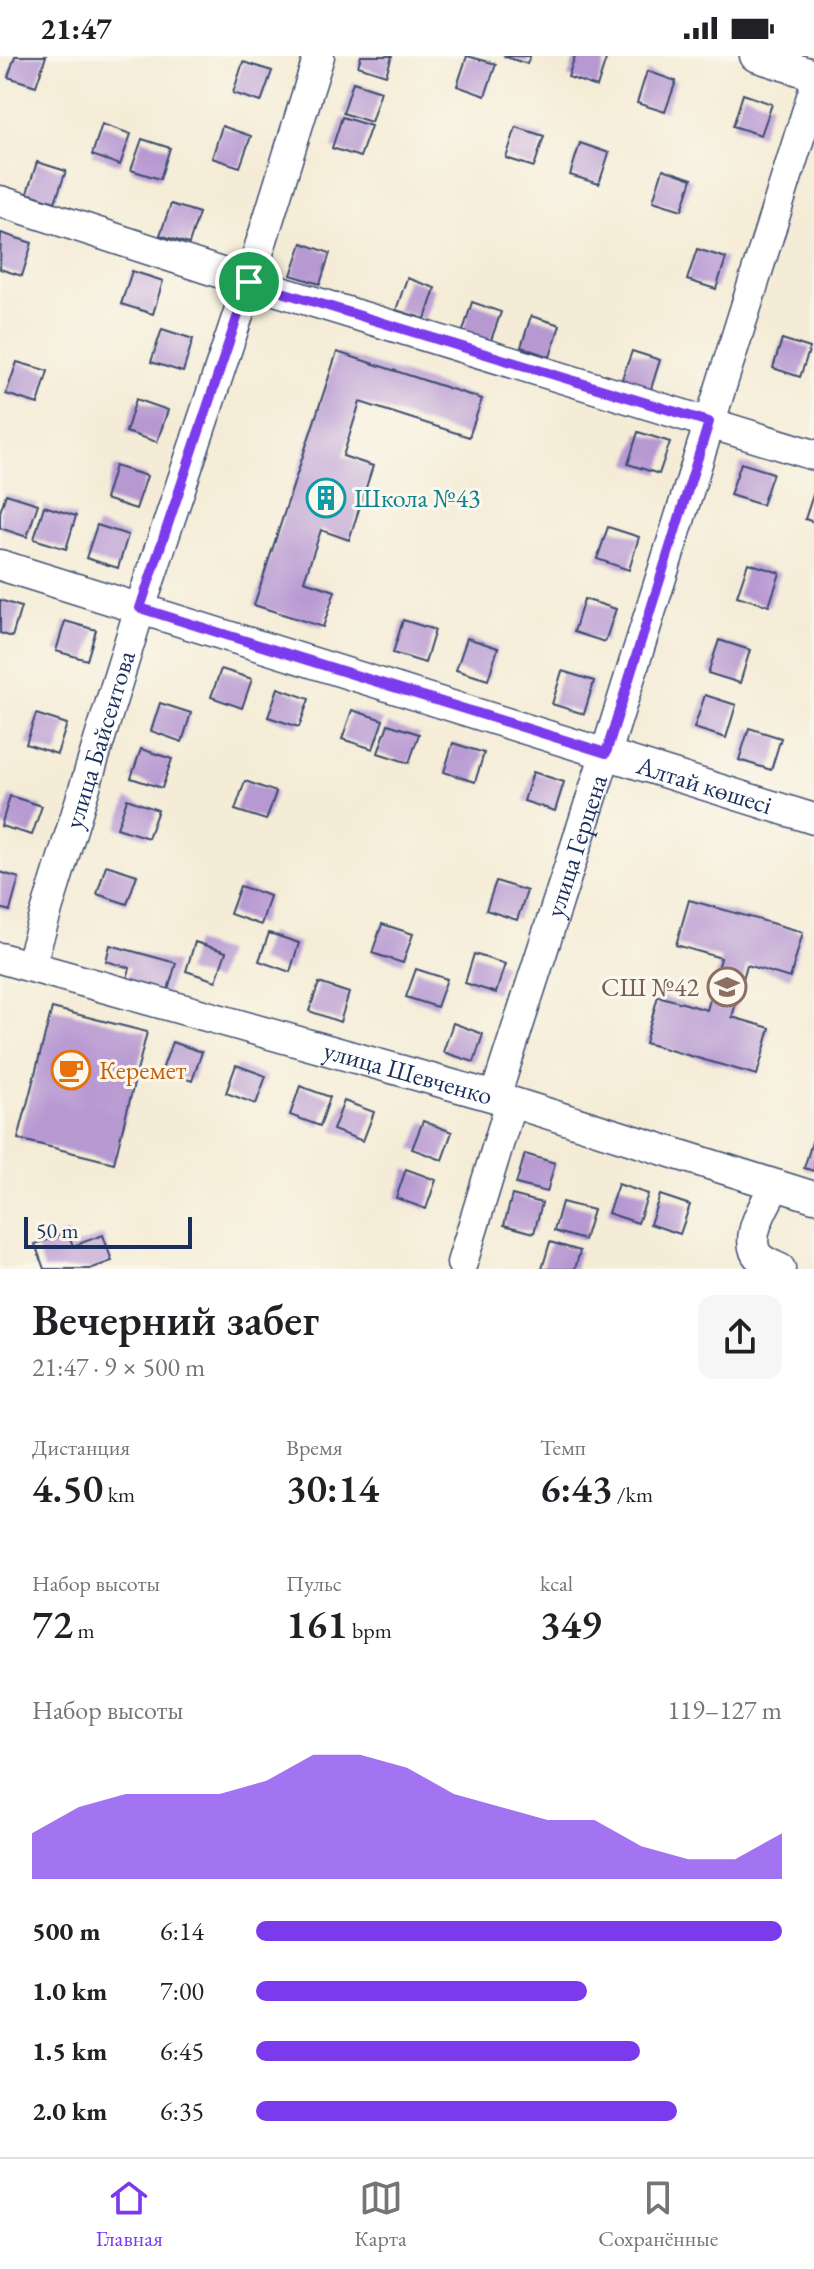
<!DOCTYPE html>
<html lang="ru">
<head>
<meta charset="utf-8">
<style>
  :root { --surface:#fff; --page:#f6f6f6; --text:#202124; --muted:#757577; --line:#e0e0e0; --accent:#7c3aed }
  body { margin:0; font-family:"EB Garamond",serif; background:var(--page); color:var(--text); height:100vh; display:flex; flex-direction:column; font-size:30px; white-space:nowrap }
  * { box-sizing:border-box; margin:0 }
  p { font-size:26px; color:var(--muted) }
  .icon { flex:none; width:44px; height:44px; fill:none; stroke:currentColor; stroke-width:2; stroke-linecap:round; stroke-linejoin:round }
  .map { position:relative; height:1213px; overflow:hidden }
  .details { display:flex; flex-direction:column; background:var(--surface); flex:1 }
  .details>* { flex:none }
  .scale { position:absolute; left:24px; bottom:20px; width:168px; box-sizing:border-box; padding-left:8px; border:4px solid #1b2f5e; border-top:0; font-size:22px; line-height:28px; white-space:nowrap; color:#1b2f5e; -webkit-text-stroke:6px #fbf7ec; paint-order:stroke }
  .pin { position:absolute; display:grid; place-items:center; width:68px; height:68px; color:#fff; margin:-34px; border:4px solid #fff; border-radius:50%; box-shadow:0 2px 8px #0007 }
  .round { display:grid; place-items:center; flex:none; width:84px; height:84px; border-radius:16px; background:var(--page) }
  .head { display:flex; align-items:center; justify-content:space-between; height:136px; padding:0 32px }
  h1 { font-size:44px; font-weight:600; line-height:60px }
  .stats { display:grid; grid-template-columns:repeat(3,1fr); gap:12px; height:136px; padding:8px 32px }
  .stats div { display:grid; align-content:center }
  .stats b { font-size:40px; font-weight:600 }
  .stats small { font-size:22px; font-weight:400 }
  .stats p { font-size:22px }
  .chart { height:224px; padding:16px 32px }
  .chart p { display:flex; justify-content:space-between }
  .chart svg { width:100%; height:144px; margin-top:8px; fill:var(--accent); opacity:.7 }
  ul { padding:0 32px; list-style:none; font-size:26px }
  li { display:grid; grid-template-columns:128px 96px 1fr; align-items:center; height:60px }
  li i { height:20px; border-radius:10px; background:var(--accent) }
  .status { display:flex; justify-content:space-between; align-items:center; height:56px; padding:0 40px; background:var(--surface); direction:ltr }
  .status svg { height:22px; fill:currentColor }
  .tab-bar { display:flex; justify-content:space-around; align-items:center; height:112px; border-top:2px solid var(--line); background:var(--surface); font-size:22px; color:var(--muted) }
  .tab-bar a { display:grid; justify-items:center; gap:4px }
  .tab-bar .selected { color:var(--accent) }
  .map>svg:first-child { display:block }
  .building { fill:#b799d2 }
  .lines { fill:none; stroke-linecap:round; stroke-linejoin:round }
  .minor-casing { stroke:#3c4b70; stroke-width:33 }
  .minor { stroke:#fff; stroke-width:30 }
  .route-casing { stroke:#fff; stroke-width:16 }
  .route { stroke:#7c3aed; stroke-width:10 }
  .labels { text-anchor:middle; stroke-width:6; stroke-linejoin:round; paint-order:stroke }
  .culture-label { font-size:26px; fill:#0d838f; stroke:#fbf7ec; text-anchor:start }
  .street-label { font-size:26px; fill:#1b2f5e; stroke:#fbf7ec }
  .education-label { font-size:26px; fill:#785e54; stroke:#fbf7ec; text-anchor:end }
  .food-label { font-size:26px; fill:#c56008; stroke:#fbf7ec; text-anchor:start }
</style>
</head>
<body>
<div class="status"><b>21:47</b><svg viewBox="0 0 49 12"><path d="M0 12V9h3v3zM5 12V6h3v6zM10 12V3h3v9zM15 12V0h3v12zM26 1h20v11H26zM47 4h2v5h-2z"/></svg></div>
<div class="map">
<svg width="814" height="1213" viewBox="0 0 814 1213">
  <rect width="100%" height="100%" fill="#fbf7ec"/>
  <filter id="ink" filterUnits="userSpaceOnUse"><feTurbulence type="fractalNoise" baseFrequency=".0125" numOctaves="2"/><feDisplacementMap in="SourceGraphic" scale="16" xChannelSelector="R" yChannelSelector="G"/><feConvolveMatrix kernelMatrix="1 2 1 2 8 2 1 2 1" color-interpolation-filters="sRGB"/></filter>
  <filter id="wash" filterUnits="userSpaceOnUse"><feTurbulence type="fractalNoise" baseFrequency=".006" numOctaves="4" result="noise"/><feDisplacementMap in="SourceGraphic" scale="32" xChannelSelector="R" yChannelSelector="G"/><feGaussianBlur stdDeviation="1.8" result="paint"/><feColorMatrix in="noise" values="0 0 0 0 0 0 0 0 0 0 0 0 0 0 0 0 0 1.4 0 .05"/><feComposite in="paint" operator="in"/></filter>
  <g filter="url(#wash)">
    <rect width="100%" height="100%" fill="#f4ecd6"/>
    <g id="blocks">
      <path class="building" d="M15,0H46L36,30L8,21Z
        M361,0H392L386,19L358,10Z
        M467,0L496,8L485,40L457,30Z
        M503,0H530L527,8Z
        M575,0H607L597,31L568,21Z
        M243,6L272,15L261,46L233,37Z
        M647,15L676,25L665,56L637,47Z
        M353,26L381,35L371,66L343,57Z
        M743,38L772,48L761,79L733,70Z
        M342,61L371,70L360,101L332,92Z
        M102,68L131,78L120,109L92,99Z
        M222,70L251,80L240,111L212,102Z
        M516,71L544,80L534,111L506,102Z
        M142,83L170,92L160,123L131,114Z
        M580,87L609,97L599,128L570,119Z
        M37,106L66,115L55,146L27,137Z
        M663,113L692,123L682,154L653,145Z
        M171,148L199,157L189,188L160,179Z
        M1,177L32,187L22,220L0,213Z
        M302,187L330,197L320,228L291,219Z
        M697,193L726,202L716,233L687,224Z
        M132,215L163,225L153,258L121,248Z
        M407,222L435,232L425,263L396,254Z
        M472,246L501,256L490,287L462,278Z
        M531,260L560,269L550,301L521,291Z
        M162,273L193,283L183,316L151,306Z
        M782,283L810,292L800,321L773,312Z
        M632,295L660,304L650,336L621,326Z
        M337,296L482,343L469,381L360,346L343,400L373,410L349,484L321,474L304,525L335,535L323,571L254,549Z
        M17,306L48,315L38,348L6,338Z
        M136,343L168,354L157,386L126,376Z
        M638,376L670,386L659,418L628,408Z
        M741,407L773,417L762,449L730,439Z
        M115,410L147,420L136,453L105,443Z
        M814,436V466L805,463Z
        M6,438L38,448L27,481L0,472V456Z
        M44,450L76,460L66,493L34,483Z
        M97,469L128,479L118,512L86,502Z
        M608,471L639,481L629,514L597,503Z
        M748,507L780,517L769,550L737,540Z
        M584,543L616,553L605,586L574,576Z
        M0,544L21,551L12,581L0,577Z
        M403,564L435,574L425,607L393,597Z
        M65,565L96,574L87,604L56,595Z
        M467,582L498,592L488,624L456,614Z
        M719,584L750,594L740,627L708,617Z
        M221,613L252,623L242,652L211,641Z
        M562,615L594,625L584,658L552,648Z
        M278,632L309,643L299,671L268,661Z
        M705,639L736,649L726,682L694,672Z
        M160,647L191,657L182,686L151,675Z
        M352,654L383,664L373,693L342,683Z
        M36,658L67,668L57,698L26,688Z
        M388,668L419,678L409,707L378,697Z
        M749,672L781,682L771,714L739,704Z
        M453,687L484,697L475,726L444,716Z
        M141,693L172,703L162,732L131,722Z
        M533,716L564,726L555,755L524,745Z
        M245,725L276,736L266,764L235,754Z
        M10,740L42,750L32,779L1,770Z
        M127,743L158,754L148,782L117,772Z
        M106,809L137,819L127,848L97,838Z
        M0,816L19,822L10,855L0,852Z
        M496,825L527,835L517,864L486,854Z
        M240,830L270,840L261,869L230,858Z
        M689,844L803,876L790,922L747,909L732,961L770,972L757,1019L645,987L658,940L707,954L721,902L676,889Z
        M382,868L413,878L403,907L372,897Z
        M269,877L299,887L290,916L259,905Z
        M195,886L226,896L216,925L186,915Z
        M110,889L176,907L166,941L125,930L130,912L106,905Z
        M474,898L505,908L496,937L465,927Z
        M416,913L447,923L437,951L406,941Z
        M319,927L349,937L340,966L309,955Z
        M52,952L147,976L114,1107L18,1083Z
        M453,967L483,978L474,1006L443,996Z
        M172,986L202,996L192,1025L162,1014Z
        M236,1009L266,1020L256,1048L226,1037Z
        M300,1030L330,1041L320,1070L290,1059Z
        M344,1045L374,1056L363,1085L333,1074Z
        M423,1065L452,1076L442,1104L412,1093Z
        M814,1080V1115L804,1112Z
        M525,1098L555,1107L547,1136L516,1128Z
        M406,1113L436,1124L426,1153L396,1142Z
        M618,1128L648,1138L638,1167L608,1157Z
        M512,1139L542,1147L534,1177L504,1169Z
        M660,1139L690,1149L680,1178L650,1168Z
        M562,1146L593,1154L584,1184L554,1175Z
        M68,1177L73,1190L103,1179L112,1205L90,1213H44L35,1188Z
        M550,1186L580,1195L575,1213H542Z"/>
    </g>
  </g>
  <g filter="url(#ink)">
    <use href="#blocks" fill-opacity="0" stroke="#3c4b70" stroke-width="2"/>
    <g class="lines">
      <g class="minor-casing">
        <g id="minor">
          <path d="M755,0L814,19"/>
          <path d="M0,145L249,226L814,399"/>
          <path id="s1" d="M0,509L814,763"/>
          <path id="s2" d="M0,902L495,1041L814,1141"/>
          <path id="s3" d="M30,909L140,552L249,226L319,0"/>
          <path id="s4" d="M495,1041L606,697L814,34"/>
          <path d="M775,1129C767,1146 747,1175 755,1195C759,1205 772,1209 780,1213"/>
          <path d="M462,1207L511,1046"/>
        </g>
      </g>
      <use href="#minor" class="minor"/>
    </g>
  </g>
  <g class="lines" filter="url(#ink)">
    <g class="route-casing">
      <path id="route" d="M249,226L709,366L606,697L140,552Z"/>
    </g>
    <use href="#route" class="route"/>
  </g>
  <defs>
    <g id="building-ring" transform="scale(2)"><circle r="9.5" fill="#fbf7ec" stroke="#0f9aa8" stroke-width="1.5"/><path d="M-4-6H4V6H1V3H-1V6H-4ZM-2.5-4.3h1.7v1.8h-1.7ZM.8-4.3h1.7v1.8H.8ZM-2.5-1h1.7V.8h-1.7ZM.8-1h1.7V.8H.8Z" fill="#0f9aa8"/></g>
    <g id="school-ring" transform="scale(2)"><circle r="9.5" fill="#fbf7ec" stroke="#8d6e63" stroke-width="1.5"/><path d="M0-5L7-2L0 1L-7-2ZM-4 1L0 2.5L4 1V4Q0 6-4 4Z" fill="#8d6e63"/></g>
    <g id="cafe-ring" transform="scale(2)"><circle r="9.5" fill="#fbf7ec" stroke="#e8710a" stroke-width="1.5"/><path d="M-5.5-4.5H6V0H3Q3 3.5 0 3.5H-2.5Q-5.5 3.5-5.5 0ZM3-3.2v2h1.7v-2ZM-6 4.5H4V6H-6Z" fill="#e8710a"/></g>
  </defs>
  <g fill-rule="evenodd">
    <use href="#building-ring" x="326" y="442"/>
    <use href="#school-ring" x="727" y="931"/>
    <use href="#cafe-ring" x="71" y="1014"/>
  </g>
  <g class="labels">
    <g class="culture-label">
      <text x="354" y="451">Школа №43</text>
    </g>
    <g class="street-label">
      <text dy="9" stroke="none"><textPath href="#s3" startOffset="236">улица Байсеитова</textPath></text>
      <text dy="9" stroke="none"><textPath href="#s1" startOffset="738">Алтай көшесі</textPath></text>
      <text dy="9" stroke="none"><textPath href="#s4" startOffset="264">улица Герцена</textPath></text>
      <text dy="9" stroke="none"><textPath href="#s2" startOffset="424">улица Шевченко</textPath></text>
    </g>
    <g class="education-label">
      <text x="699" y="940">СШ №42</text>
    </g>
    <g class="food-label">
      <text x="99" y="1023">Керемет</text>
    </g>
  </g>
</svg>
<div class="scale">50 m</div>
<div class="pin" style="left:249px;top:226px;background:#1e9e55"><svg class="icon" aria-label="arrive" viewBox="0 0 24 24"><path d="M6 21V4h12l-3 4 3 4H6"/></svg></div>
</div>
<section class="details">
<div class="head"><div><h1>Вечерний забег</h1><p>21:47 · 9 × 500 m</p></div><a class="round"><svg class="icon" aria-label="share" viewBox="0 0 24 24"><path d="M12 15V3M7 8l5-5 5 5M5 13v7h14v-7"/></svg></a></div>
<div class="stats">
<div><p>Дистанция</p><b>4.50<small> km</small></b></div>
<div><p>Время</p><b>30:14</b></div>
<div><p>Темп</p><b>6:43<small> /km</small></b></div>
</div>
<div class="stats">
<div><p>Набор высоты</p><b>72<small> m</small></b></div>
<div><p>Пульс</p><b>161<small> bpm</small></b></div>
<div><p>kcal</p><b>349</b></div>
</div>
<div class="chart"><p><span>Набор высоты</span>119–127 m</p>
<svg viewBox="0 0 160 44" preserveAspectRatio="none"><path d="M0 44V30L10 22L20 18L30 18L40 18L50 14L60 6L70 6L80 10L90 18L100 22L110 26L120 26L130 34L140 38L150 38L160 30V44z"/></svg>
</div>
<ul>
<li><b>500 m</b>6:14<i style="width:100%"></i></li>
<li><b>1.0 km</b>7:00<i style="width:63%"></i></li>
<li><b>1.5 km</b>6:45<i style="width:73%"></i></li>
<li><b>2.0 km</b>6:35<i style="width:80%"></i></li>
</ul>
</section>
<nav class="tab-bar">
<a class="selected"><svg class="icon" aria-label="home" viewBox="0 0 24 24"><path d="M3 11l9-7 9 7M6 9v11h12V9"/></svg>Главная</a>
<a><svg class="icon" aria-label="map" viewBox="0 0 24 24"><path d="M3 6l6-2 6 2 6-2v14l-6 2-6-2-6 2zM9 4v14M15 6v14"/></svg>Карта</a>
<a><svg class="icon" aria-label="saved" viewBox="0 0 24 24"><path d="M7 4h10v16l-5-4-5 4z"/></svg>Сохранённые</a>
</nav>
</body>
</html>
